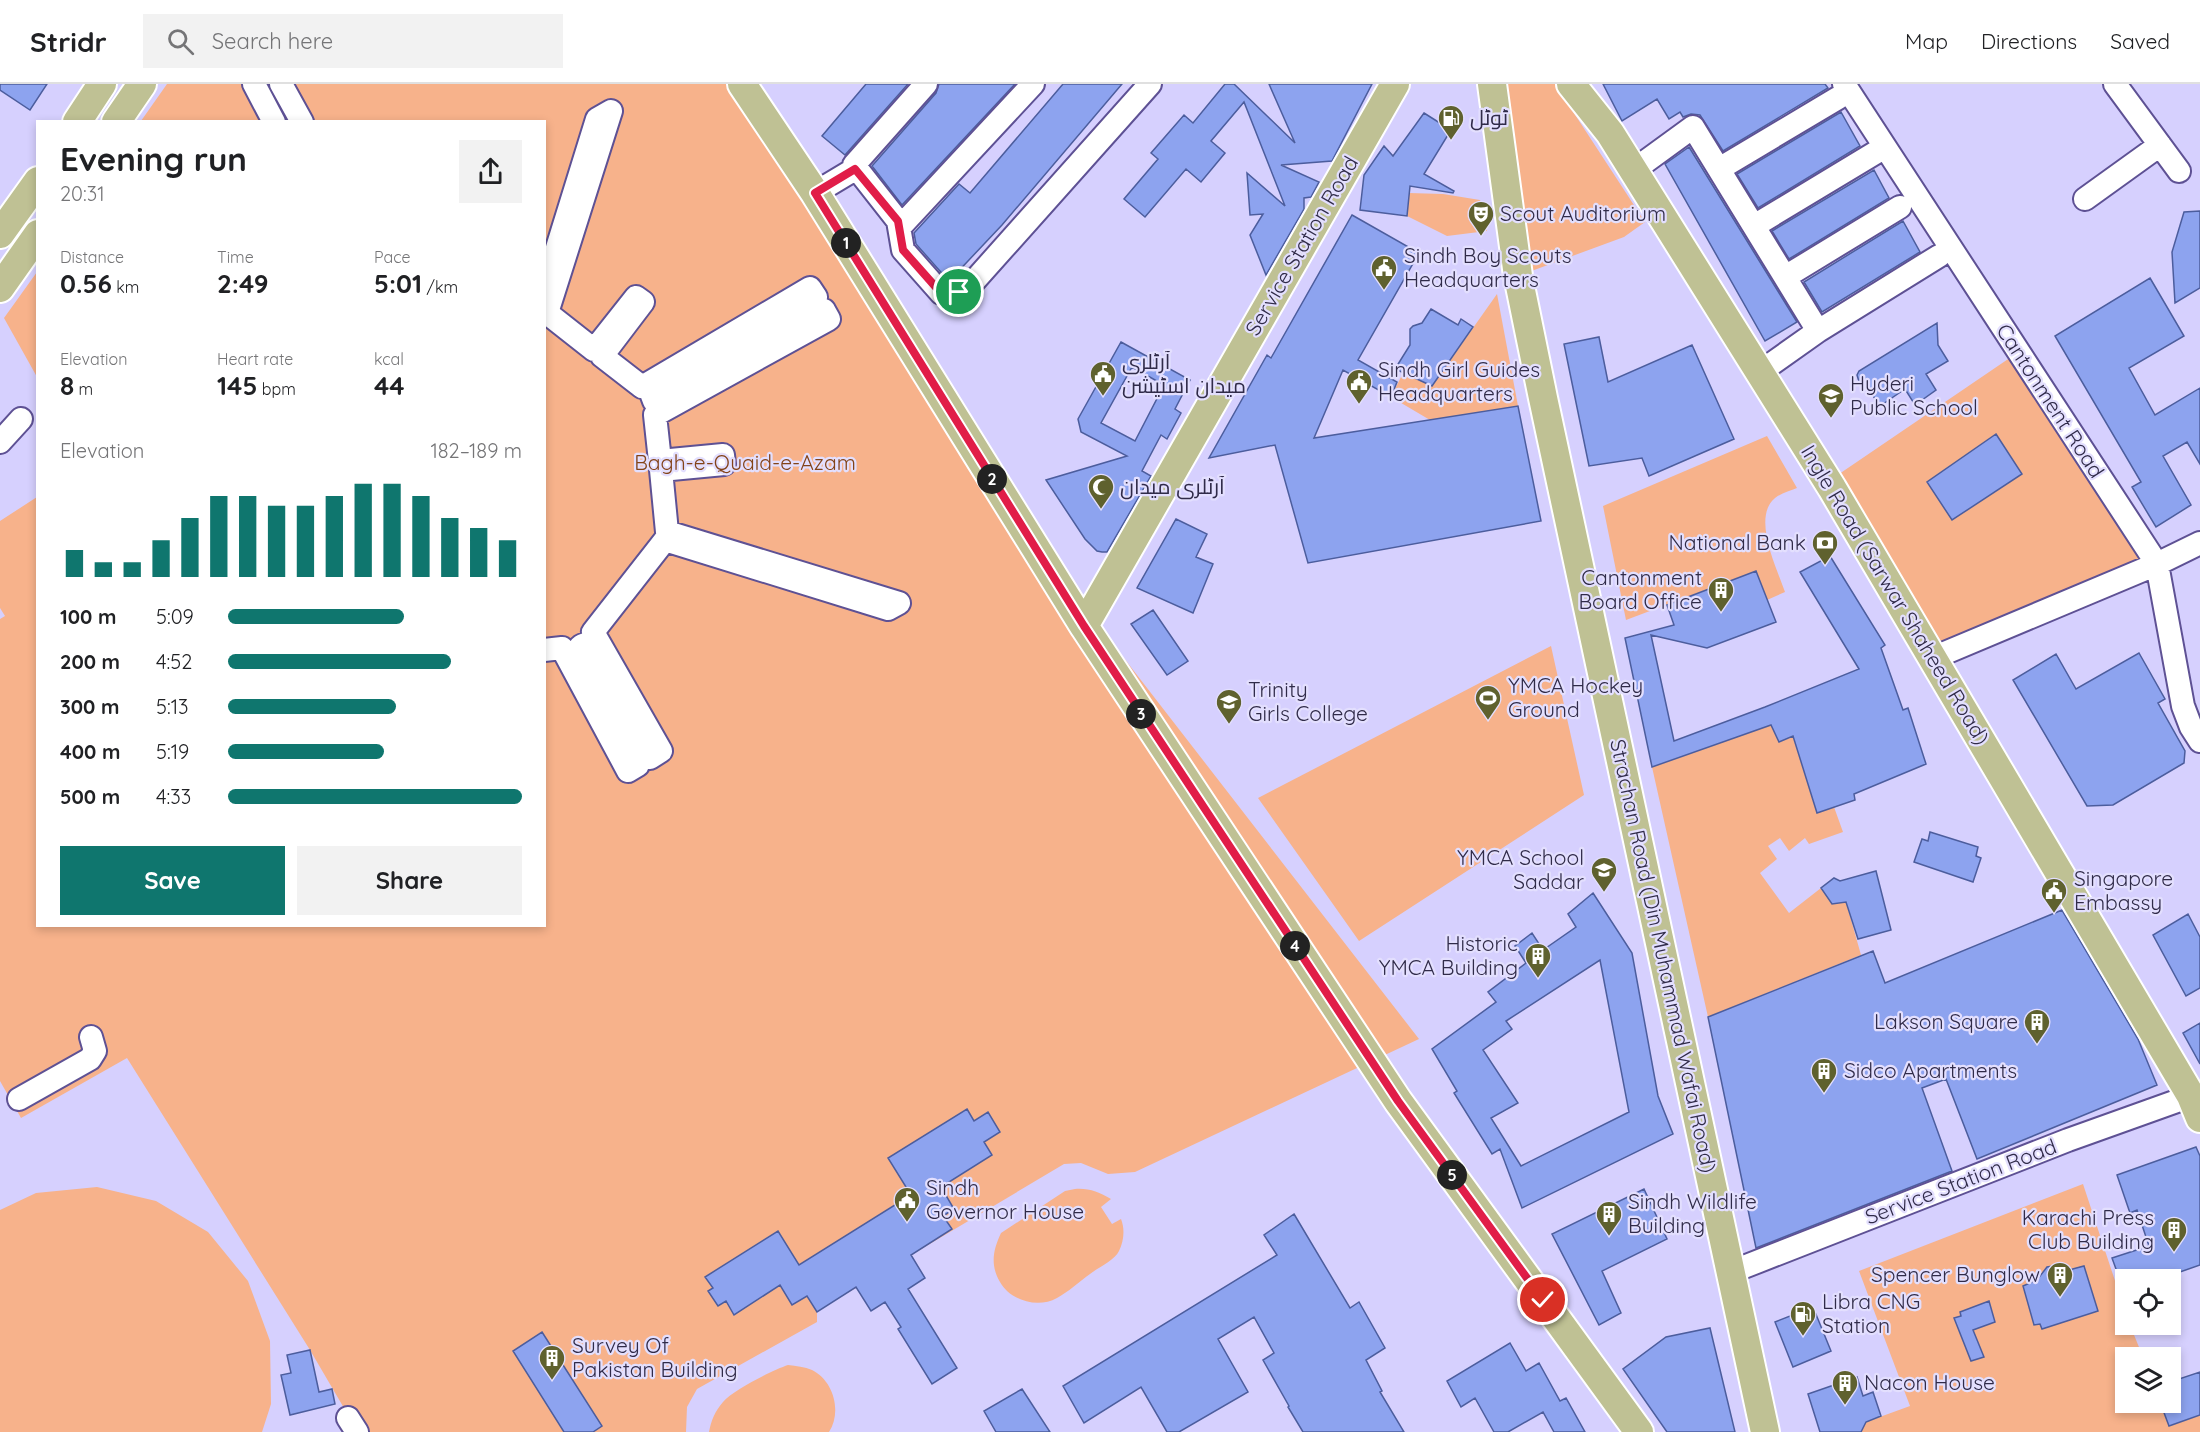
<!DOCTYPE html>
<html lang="en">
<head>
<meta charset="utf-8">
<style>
  :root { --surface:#fff; --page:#f2f2f2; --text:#202124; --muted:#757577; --line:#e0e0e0; --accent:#0f766e }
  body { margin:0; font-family:Quicksand,Cairo,sans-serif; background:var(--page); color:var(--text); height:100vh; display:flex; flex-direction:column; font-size:22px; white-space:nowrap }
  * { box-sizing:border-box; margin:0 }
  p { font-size:20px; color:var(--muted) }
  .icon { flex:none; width:33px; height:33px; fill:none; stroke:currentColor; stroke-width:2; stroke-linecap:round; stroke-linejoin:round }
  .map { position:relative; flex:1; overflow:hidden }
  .details { position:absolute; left:36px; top:36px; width:510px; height:807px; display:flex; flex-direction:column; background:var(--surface); border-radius:0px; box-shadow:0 3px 9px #0003 }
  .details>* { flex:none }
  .controls { position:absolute; left:2115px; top:1185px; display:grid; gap:12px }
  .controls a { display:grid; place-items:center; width:66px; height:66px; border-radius:0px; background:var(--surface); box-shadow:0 3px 9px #0003; font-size:30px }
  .pin { position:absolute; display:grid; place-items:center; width:51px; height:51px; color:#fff; margin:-26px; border:3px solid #fff; border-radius:50%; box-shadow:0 2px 6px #0007 }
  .km { position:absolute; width:30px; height:30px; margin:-15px; border-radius:50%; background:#222; color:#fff; font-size:16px; line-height:30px; text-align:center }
  .round { display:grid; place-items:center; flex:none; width:63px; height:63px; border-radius:0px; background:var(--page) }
  .summary { display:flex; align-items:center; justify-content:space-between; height:102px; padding:0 24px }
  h1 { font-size:33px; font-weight:700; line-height:45px }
  .stats { display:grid; grid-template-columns:repeat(3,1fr); gap:9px; height:102px; padding:6px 24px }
  .stats div { display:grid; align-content:center }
  .stats b { font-size:26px; font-weight:700 }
  .stats small { font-size:16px; font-weight:400 }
  .stats p { font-size:16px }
  .chart { height:168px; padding:12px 24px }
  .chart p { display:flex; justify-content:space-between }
  .chart svg { width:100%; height:108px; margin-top:6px; stroke:var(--accent); stroke-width:6 }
  .cta { display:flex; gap:12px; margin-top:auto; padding:12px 24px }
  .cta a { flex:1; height:69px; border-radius:0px; background:var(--accent); color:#fff; font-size:24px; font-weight:700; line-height:69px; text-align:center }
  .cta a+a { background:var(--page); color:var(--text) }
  ul { padding:0 24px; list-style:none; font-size:20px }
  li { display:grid; grid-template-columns:96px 72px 1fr; align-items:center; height:45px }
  li i { height:15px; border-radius:8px; background:var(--accent) }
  header { display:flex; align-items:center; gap:36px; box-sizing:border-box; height:84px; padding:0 30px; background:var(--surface); border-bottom:2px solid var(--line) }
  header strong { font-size:28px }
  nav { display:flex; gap:33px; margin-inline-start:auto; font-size:21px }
  .search { width:420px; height:54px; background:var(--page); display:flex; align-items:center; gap:15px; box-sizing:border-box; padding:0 21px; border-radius:0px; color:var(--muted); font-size:22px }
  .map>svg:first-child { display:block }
  .green { fill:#f7b28b }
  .building { fill:#8da3ef; stroke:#4c5d9d; stroke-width:1.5; fill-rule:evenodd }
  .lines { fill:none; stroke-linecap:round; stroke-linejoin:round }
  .minor-casing { stroke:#5e5194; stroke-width:26 }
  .major-casing { stroke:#fff; stroke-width:32 }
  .minor { stroke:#fff; stroke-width:22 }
  .major { stroke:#bfc194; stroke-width:28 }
  .route-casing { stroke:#fff; stroke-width:12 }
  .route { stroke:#e11d48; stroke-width:8 }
  .labels { text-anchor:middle; stroke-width:4.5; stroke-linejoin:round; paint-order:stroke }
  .poi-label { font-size:21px; fill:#302b49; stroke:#e3dffe; text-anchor:start }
  .street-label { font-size:21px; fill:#302b49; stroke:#e3dffe }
  .park-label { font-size:21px; fill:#834318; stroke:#e3dffe }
</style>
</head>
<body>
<header>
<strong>Stridr</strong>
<div class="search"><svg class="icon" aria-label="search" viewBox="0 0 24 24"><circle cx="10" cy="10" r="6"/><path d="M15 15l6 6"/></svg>Search here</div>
<nav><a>Map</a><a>Directions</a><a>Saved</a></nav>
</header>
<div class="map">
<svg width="2200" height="1348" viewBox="0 0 2200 1348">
  <rect width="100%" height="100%" fill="#d6d0fe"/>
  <path class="green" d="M167,0H739L1020,440L1419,955L1135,1088L1108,1090L1081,1079L1064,1080L817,1227V1238L697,1305L687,1323L686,1348H358L310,1266L127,974L21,1034L0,997V535L5,532L0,524V437L37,413L38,842H544V38L141,37Z
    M1480,0H1555L1645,138L1624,153L1518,192Z
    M1409,109L1443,110L1480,116L1484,123L1487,147L1447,152L1407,132Z
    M37,188V293L4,234Z
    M1497,210L1518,322L1430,336L1391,313L1403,289L1432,302Z
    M2017,269L2157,479L1933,574L1820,403Z
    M1767,352L1797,404C1789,407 1778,410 1772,417C1754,438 1777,485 1785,508L1767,516L1756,487L1626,536L1603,422Z
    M1551,562L1584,711L1359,857L1258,714Z
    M1771,641L1779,658L1793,653L1817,729L1834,723L1843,748L1809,760L1805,754L1789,767L1780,754L1768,762L1777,775L1760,789L1789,829L1821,804L1832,820L1846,818L1861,871L1708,933L1652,683Z
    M2083,1100L2125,1227L2126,1240L2130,1241L2143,1273L2126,1274V1318L2160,1319L2170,1342L2200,1331V1348H1861L1866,1338L1910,1322L1859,1187Z
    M97,1103L156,1117L208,1148L248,1197L270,1257L271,1320L262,1348H0V1126L36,1109Z
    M1075,1105C1089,1104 1099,1108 1111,1115L1101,1123L1112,1140L1121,1135C1125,1145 1124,1157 1119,1167C1115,1176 1099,1183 1090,1190C1079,1198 1068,1208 1057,1214C1037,1225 1010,1216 1000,1198C990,1181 993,1166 1001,1149L1065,1107Z
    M788,1281C796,1282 805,1283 812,1286C834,1297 842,1328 829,1348H709C711,1337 715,1327 723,1318C733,1306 773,1286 788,1281Z"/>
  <path class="building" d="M0,0H47L30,26L0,6Z
    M866,0H908L845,71L822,52Z
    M939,0H1015L902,121L872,82L936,9Z
    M1063,0H1122L1002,141L951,195H947L916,160L914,149L959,100L970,109Z
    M1225,0H1234L1295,59L1269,0H1372L1332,77L1281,81L1319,98L1311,113L1304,114V125L1266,191L1250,151L1263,130L1250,131L1247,89L1285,122L1244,18L1211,57L1225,69L1201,98L1186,85L1145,133L1124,115L1158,75L1151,69L1184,31L1193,39Z
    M1603,0H1825L1828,4L1723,67L1700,31L1691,30L1683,33L1680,28L1669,35L1657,15L1622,37Z
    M1841,28L1860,62L1758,124L1737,90Z
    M1424,29L1451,46L1424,90L1454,107L1453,109L1410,102L1407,132L1360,126L1364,91L1384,62L1393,72Z
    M1689,63L1797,238L1765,257L1665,80Z
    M1874,86L1889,114L1789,175L1772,147Z
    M2200,127V204L2175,219L2172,168L2184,128Z
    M1352,131L1419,169L1358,276L1397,298L1391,313L1343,286L1314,354L1518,322L1541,437L1308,479L1275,361L1209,374L1267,271L1271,274Z
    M1903,137L1920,168L1822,228L1804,198Z
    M2150,194L2184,252L2129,284L2155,331L2200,304V380L2187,358L2163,372L2191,421L2156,443L2132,403L2141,398L2055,252Z
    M1431,225L1458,241L1461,235L1473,243L1432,302L1395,285L1410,261V245L1413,242L1422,239Z
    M1937,239L1938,261L1948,277L1926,290L1936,306L1915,321L1905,305L1880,322L1867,303L1860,301L1857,291L1859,287Z
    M1599,253L1608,298L1692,261L1734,355L1649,392L1642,374L1589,382L1564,260Z
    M1121,258L1190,296L1175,325L1181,329L1167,355L1161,351L1142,387L1151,392L1107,468H1102L1097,467L1085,455L1046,396L1127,372L1081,348L1078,335ZM1132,283L1164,301L1135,357L1101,339Z
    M1996,350L2022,390L1952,436L1927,398Z
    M1176,435L1207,450L1196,473L1213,480L1193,529L1137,504Z
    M1830,472L1885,561L1881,564L1903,626L1908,624L1926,680L1854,710L1855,716L1817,729L1793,652L1779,658L1771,641L1652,683L1625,554L1674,541L1667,521L1756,487L1776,538L1707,564L1651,551L1674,657L1765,623L1859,585L1800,488Z
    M1153,526L1188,577L1167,591L1131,540Z
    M2139,569L2165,615L2158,619L2185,667L2184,679L2113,721L2087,722L2013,596L2056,570L2076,605Z
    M1930,748L1978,763L1976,772L1981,774L1973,798L1914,778L1922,755L1928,757Z
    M1876,787L1891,846L1858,855L1846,818L1832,820L1821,804L1834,794L1840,797Z
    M1593,809L1632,869L1658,1012L1673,1050L1522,1124L1500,1065L1492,1070L1454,1009L1457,1007L1432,965L1496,918L1488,908L1526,879L1515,862L1532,849L1543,866L1576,843L1568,830ZM1600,876L1629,1028L1521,1082L1491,1034L1518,1019L1483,966L1512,945L1506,937Z
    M2062,826L2138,955L2157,1001L1977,1075L1946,995L1922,1004L1952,1087L1756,1164L1708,933L1873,867L1885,899Z
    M2188,830L2200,853V904L2186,912L2153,851Z
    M2200,939V980L2183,949Z
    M967,1025L974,1037L988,1028L1000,1048L984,1058L992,1071L941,1103L954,1125L943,1132L952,1145L911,1171L925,1194L908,1205L957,1284L932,1300L898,1245L901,1243L885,1218L871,1227L856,1203L817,1228L807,1212L792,1221L780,1201L734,1231L726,1217L718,1222L708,1207L713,1204L705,1193L778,1147L799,1181L911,1111L888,1074Z
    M2196,1063L2200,1072V1181L2157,1196H2120L2112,1174L2149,1162L2137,1126L2130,1129L2117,1091Z
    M1644,1105L1667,1155L1602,1187L1621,1229L1599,1241L1552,1150Z
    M1294,1130L1350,1224L1359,1218L1385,1264L1366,1276L1382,1307L1380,1308L1404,1348H1303L1288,1323L1289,1322L1263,1276L1274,1269L1254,1233L1218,1255L1248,1308L1179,1348H1167L1141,1303L1084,1339L1063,1302L1277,1171L1264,1151Z
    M2053,1182L2069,1186L2084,1182L2098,1227L2042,1245L2040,1240L2034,1241L2023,1202L2037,1196L2047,1183Z
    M1989,1217L1995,1238L1973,1246L1984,1273L1971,1277L1954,1234L1961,1232L1960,1228Z
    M1813,1223L1831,1267L1793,1283L1775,1238Z
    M1710,1244L1735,1348H1667L1623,1285L1666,1253Z
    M542,1248L602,1342L593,1348H564L513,1267Z
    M1510,1259L1526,1287L1539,1279L1560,1317L1566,1314L1585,1348H1554L1543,1328L1508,1348H1494L1475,1314L1461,1323L1447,1297Z
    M310,1266L319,1308L332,1305L335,1320L290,1331L281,1291L291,1289L287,1271Z
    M2200,1288V1331L2169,1342L2160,1318H2170V1298Z
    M1857,1293L1863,1312L1873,1308L1881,1332L1866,1338L1861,1348H1820L1808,1310Z
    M1022,1305L1050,1348H996L984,1327Z"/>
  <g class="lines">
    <g class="minor-casing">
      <path id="minor" d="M254,0L274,38
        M281,0L302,38
        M926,0L854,81L898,137L903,166L941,209H959L967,205L1150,0
        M1844,0L2157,480L2183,622L2191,643L2200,657
        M2115,0L2179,87
        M1719,85L1838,14
        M1634,86L1693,43L1818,247L1760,288
        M815,109L855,85
        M2085,115L2160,61
        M1754,142L1875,69
        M900,143L1033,0
        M1785,193L1900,123
        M544,206L597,35L611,27L547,229L594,266L636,213L643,218L602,272L642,303L810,204L816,213L653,306L651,309L654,317L659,319L824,226L829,235L655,331L660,377L723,371L724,380L661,386L667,448L899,519L888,525L665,456L593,548L661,667L650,674L591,563L587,560C580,561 578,564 577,570L638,681L628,687L562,564L544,566
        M1818,247L1939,172
        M0,358L21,335
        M1933,574L2157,480L2200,459
        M19,1015L90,975L95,967L91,953
        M1731,1188L2068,1056L2191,1012
        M348,1334L357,1348"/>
    </g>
    <g class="major-casing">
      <path id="major" d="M742,0L815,109L1084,542L1398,1017L1639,1348
        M1492,0L1518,192L1543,314L1765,1348
        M1571,0L1610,49L1832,404L2191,1012L2200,1034
        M77,38L102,0
        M116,38L142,0
        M0,150L38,97
        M0,204L38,150
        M1084,542L1395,0"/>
    </g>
    <use href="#minor" class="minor"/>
    <use href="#major" class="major"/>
  </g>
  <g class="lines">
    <g class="route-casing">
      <path id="route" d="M959,208L941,209L903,166L898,137L855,85L815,109L1084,542L1398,1017L1543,1216"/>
    </g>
    <use href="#route" class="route"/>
  </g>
  <defs>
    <g id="fuel-pin" transform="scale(1.35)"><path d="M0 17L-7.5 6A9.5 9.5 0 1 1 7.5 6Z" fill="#5f612e" stroke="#e3dffe"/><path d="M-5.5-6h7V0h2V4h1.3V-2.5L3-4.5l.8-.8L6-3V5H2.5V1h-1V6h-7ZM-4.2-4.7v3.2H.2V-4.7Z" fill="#fff"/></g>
    <g id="theatre-pin" transform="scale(1.35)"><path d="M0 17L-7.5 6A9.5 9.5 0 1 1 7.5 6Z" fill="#5f612e" stroke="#e3dffe"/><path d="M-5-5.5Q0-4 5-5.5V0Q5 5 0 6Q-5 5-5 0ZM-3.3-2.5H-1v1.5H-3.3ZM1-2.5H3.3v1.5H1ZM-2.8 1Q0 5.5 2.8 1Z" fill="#fff"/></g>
    <g id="civic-pin" transform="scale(1.35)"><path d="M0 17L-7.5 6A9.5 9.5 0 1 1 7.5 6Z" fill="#5f612e" stroke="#e3dffe"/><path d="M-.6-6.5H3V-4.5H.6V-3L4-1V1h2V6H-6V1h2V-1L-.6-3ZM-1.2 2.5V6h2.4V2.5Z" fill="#fff"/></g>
    <g id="school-pin" transform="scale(1.35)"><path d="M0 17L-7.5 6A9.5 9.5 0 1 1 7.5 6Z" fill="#5f612e" stroke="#e3dffe"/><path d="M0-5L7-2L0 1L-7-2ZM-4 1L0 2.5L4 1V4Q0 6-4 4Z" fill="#fff"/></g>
    <g id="mosque-pin" transform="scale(1.35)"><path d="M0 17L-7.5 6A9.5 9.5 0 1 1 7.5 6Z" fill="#5f612e" stroke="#e3dffe"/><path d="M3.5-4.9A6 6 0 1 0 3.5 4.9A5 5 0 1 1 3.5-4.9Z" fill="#fff"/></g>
    <g id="bank-pin" transform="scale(1.35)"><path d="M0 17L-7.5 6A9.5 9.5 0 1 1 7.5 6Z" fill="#5f612e" stroke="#e3dffe"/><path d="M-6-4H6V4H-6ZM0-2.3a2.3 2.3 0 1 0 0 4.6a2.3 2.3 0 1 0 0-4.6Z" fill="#fff"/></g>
    <g id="building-pin" transform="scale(1.35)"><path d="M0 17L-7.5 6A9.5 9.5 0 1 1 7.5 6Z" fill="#5f612e" stroke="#e3dffe"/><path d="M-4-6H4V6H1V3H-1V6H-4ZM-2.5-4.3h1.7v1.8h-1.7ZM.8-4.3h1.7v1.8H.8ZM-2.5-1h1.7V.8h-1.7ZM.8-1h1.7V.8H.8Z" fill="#fff"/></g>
    <g id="stadium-pin" transform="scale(1.35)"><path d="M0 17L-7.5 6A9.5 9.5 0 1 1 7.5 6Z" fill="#5f612e" stroke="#e3dffe"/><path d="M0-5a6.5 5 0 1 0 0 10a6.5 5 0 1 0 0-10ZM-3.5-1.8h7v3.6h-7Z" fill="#fff"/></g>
    <g id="university-pin" transform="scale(1.35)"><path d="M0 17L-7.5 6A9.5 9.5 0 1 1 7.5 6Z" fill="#5f612e" stroke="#e3dffe"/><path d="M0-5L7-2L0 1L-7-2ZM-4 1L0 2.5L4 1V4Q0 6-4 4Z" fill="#fff"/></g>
  </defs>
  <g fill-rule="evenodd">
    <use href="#fuel-pin" x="1451" y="34"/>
    <use href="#theatre-pin" x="1481" y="130"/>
    <use href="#civic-pin" x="1384" y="184"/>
    <use href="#civic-pin" x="1103" y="290"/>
    <use href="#civic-pin" x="1359" y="298"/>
    <use href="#school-pin" x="1831" y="312"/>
    <use href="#mosque-pin" x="1101" y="403"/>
    <use href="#bank-pin" x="1825" y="459"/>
    <use href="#building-pin" x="1721" y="506"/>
    <use href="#stadium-pin" x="1488" y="614"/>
    <use href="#university-pin" x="1229" y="618"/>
    <use href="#school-pin" x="1604" y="786"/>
    <use href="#civic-pin" x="2054" y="807"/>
    <use href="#building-pin" x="1538" y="872"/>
    <use href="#building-pin" x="2037" y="938"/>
    <use href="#building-pin" x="1824" y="987"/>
    <use href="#civic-pin" x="907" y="1116"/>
    <use href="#building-pin" x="1609" y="1130"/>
    <use href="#building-pin" x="2174" y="1146"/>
    <use href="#building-pin" x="2060" y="1191"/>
    <use href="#fuel-pin" x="1803" y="1230"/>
    <use href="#building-pin" x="552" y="1274"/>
    <use href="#building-pin" x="1845" y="1299"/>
  </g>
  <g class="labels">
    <g class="poi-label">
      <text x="1470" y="41">ٹوٹل</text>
      <text x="1500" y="137">Scout Auditorium</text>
      <text x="1404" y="179">Sindh Boy Scouts<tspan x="1404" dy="24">Headquarters</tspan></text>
      <text x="1122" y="285">آرٹلری<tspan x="1122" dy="24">میدان اسٹیشن</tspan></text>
      <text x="1378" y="293">Sindh Girl Guides<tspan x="1378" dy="24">Headquarters</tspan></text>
      <text x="1850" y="307">Hyderi<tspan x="1850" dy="24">Public School</tspan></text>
      <text x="1120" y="410">آرٹلری میدان</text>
      <text x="1806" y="466" text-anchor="end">National Bank</text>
      <text x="1702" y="501" text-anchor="end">Cantonment<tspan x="1702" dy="24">Board Office</tspan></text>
      <text x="1508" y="609">YMCA Hockey<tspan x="1508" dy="24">Ground</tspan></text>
      <text x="1248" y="613">Trinity<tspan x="1248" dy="24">Girls College</tspan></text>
      <text x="1584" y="781" text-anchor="end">YMCA School<tspan x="1584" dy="24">Saddar</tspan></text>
      <text x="2074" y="802">Singapore<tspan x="2074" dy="24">Embassy</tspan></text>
      <text x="1518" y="867" text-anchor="end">Historic<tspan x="1518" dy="24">YMCA Building</tspan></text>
      <text x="2018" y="945" text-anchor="end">Lakson Square</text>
      <text x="1844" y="994">Sidco Apartments</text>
      <text x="926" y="1111">Sindh<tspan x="926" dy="24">Governor House</tspan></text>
      <text x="1628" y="1125">Sindh Wildlife<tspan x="1628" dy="24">Building</tspan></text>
      <text x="2154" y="1141" text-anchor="end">Karachi Press<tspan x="2154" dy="24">Club Building</tspan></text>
      <text x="2040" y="1198" text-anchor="end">Spencer Bunglow</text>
      <text x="1822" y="1225">Libra CNG<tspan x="1822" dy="24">Station</tspan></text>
      <text x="572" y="1269">Survey Of<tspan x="572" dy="24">Pakistan Building</tspan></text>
      <text x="1864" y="1306">Nacon House</text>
    </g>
    <g class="street-label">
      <text transform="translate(1302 162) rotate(-60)" y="7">Service Station Road</text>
      <text transform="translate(2050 317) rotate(57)" y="7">Cantonment Road</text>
      <text transform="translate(1895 511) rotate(59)" y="7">Ingle Road (Sarwar Shaheed Road)</text>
      <text transform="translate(1663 872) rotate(78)" y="7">Strachan Road (Din Muhammad Wafai Road)</text>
      <text transform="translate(1961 1098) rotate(-21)" y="7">Service Station Road</text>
    </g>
    <g class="park-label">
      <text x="745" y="386">Bagh-e-Quaid-e-Azam</text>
    </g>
  </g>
</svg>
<div class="controls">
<a><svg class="icon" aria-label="locate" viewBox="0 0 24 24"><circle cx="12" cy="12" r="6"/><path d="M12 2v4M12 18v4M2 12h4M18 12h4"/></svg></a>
<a><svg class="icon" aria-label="layers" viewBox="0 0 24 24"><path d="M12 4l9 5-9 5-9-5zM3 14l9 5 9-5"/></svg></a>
</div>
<div class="pin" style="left:959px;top:208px;background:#1e9e55"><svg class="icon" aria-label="arrive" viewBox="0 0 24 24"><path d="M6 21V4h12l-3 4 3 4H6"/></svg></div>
<div class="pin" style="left:1543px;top:1216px;background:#d93025"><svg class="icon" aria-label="check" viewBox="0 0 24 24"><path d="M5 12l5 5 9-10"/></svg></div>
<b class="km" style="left:846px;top:159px">1</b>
<b class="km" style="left:992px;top:395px">2</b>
<b class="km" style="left:1141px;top:630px">3</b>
<b class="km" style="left:1295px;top:862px">4</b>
<b class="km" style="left:1452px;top:1091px">5</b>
<section class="details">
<div class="summary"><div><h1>Evening run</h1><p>20:31</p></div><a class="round"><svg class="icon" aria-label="share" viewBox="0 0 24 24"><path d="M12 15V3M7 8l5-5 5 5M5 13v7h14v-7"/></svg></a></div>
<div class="stats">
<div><p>Distance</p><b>0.56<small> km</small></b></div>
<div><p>Time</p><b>2:49</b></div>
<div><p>Pace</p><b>5:01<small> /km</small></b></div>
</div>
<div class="stats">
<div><p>Elevation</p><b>8<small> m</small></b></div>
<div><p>Heart rate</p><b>145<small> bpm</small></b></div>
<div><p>kcal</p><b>44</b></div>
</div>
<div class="chart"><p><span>Elevation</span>182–189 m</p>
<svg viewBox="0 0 160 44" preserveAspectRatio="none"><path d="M5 44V33M15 44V38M25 44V38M35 44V29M45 44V20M55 44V11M65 44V11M75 44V15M85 44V15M95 44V11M105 44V6M115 44V6M125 44V11M135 44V20M145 44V24M155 44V29"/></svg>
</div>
<ul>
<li><b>100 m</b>5:09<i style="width:60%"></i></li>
<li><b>200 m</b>4:52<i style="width:76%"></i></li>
<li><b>300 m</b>5:13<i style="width:57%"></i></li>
<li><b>400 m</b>5:19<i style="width:53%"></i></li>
<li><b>500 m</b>4:33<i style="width:100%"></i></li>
</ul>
<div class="cta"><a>Save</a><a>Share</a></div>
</section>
</div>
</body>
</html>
